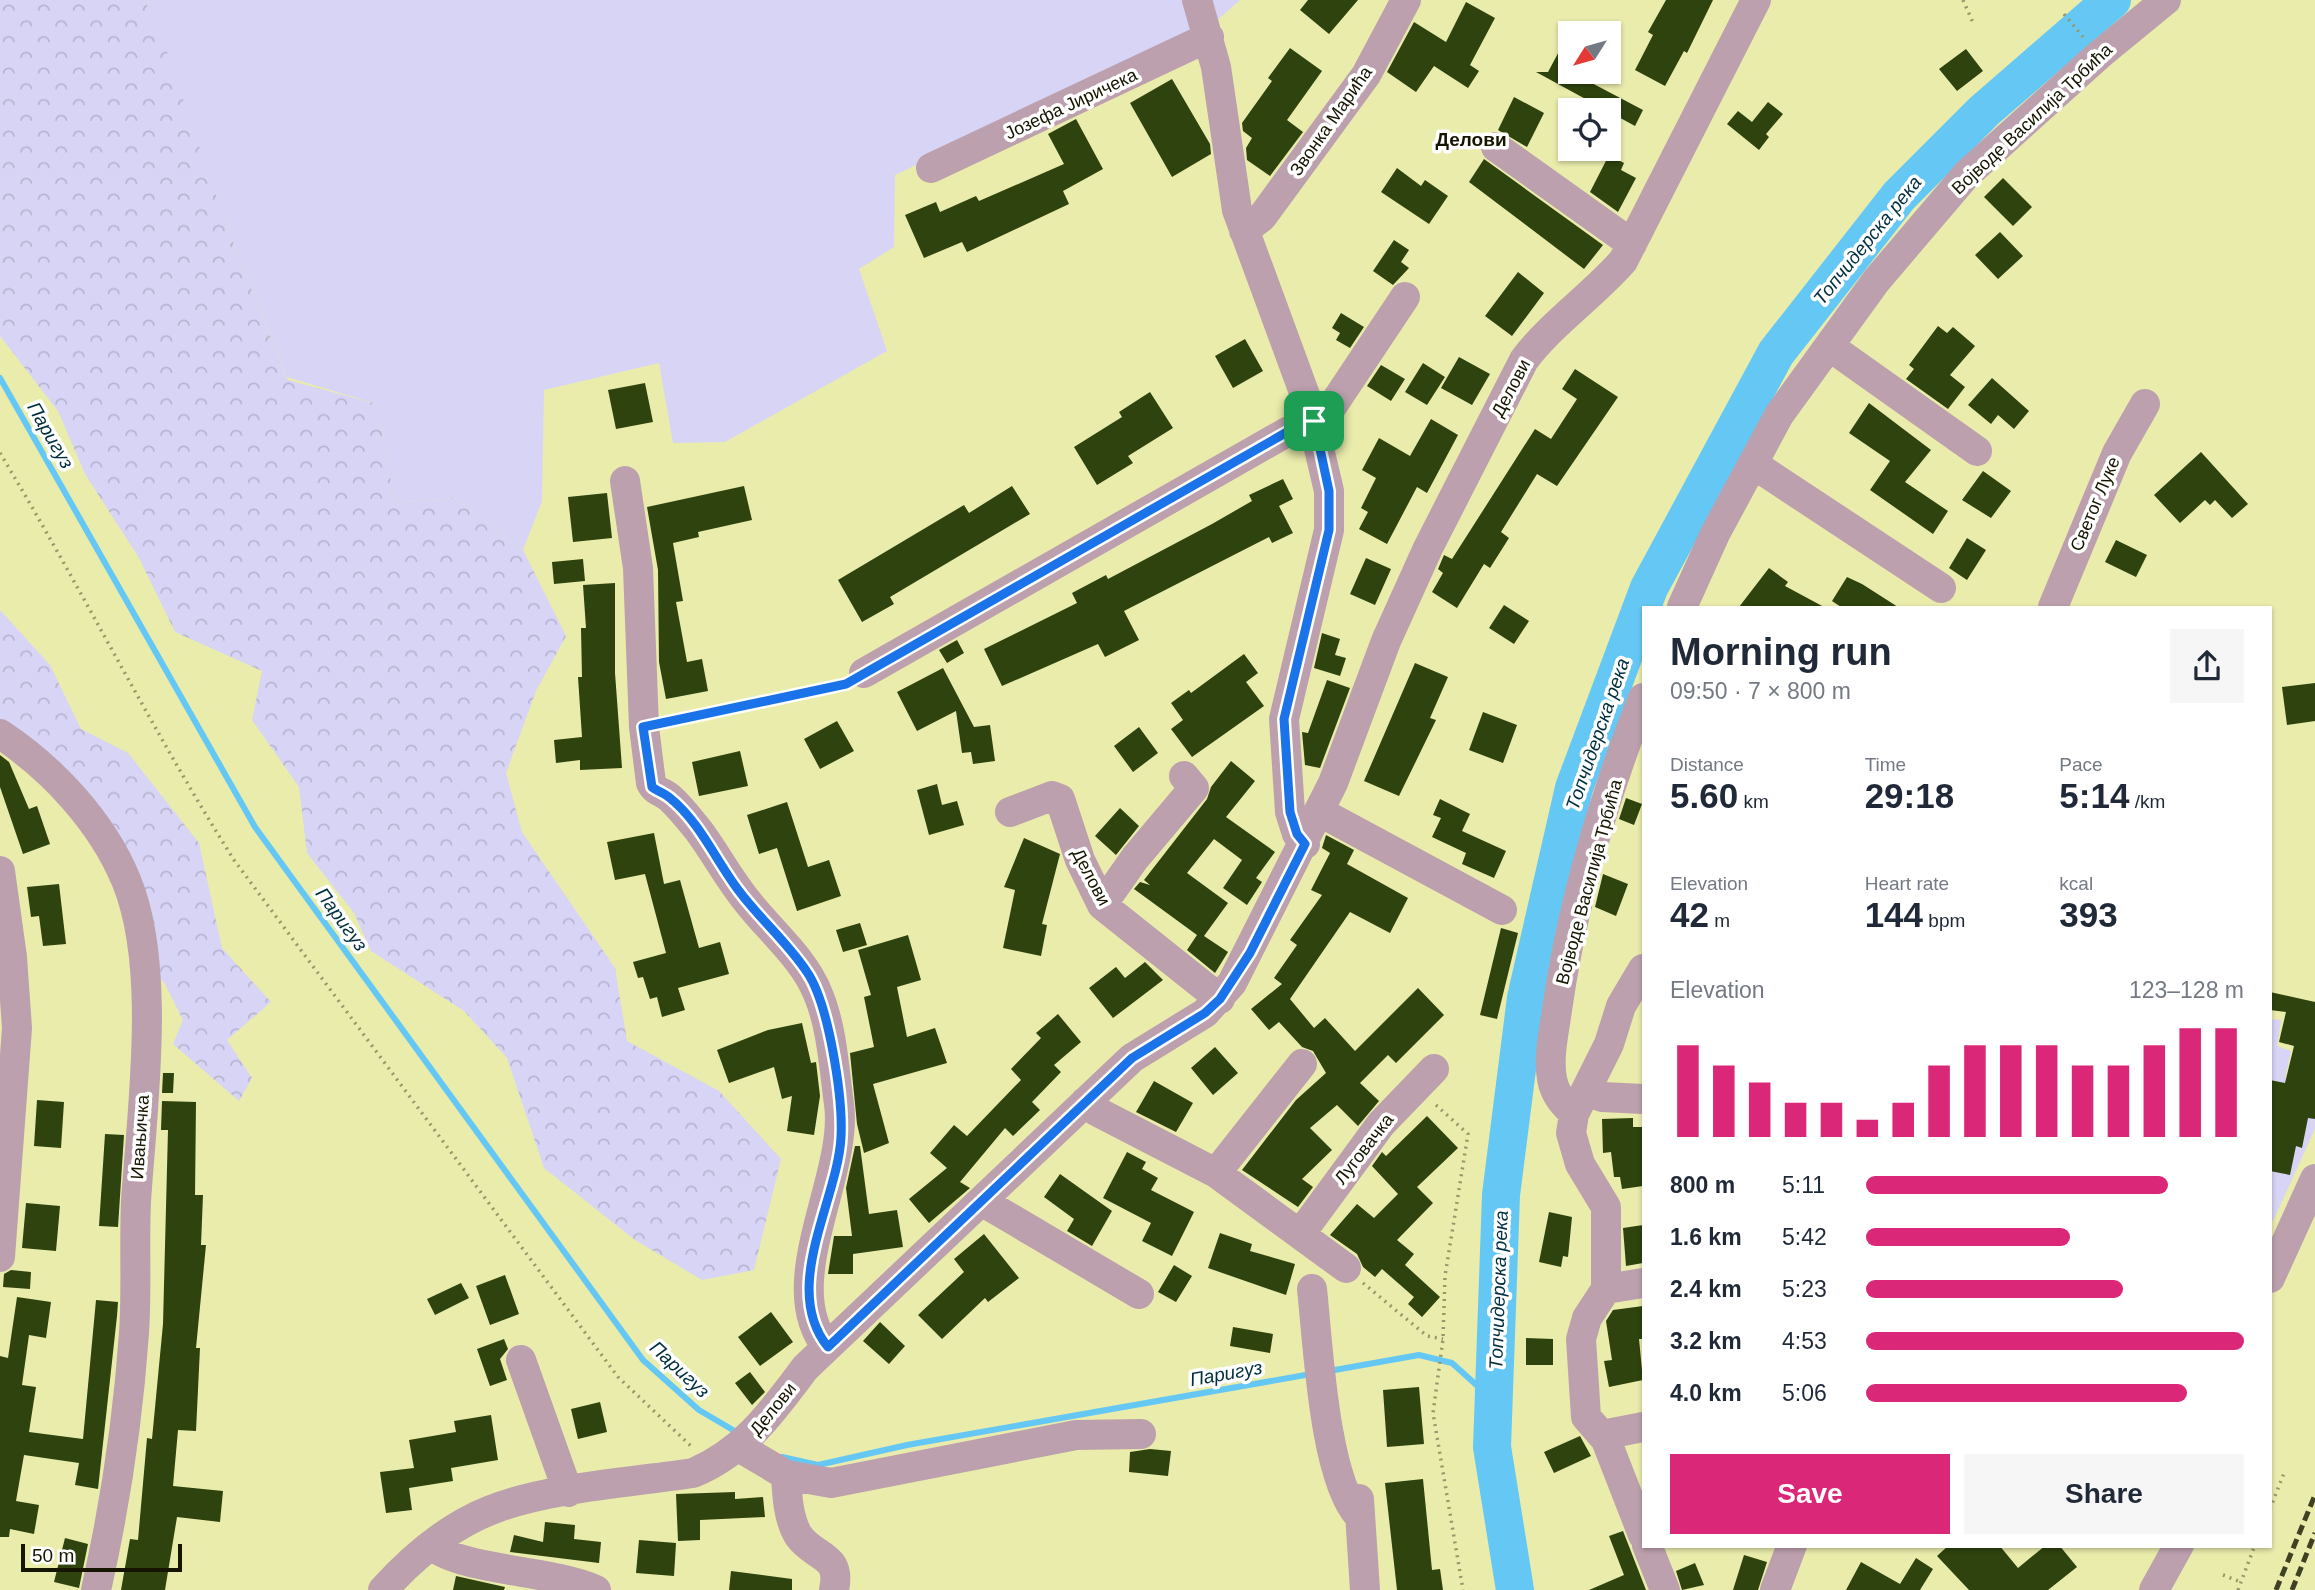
<!DOCTYPE html>
<html lang="en">
<head>
<meta charset="utf-8">
<style>
  :root { --surface:#fff; --page:#f6f6f7; --text:#1f2937; --muted:#747a83; --accent:#db2777 }
  body { margin:0; font-family:Helvetica,sans-serif; background:var(--page); color:var(--text); height:100vh; display:flex; flex-direction:column; font-size:26px; white-space:nowrap }
  * { box-sizing:border-box; margin:0 }
  p { font-size:23px; color:var(--muted) }
  .icon { flex:none; width:38px; height:38px; fill:none; stroke:currentColor; stroke-width:2; stroke-linecap:round; stroke-linejoin:round }
  .map { position:relative; flex:1; overflow:hidden }
  .side { position:absolute; left:1642px; top:606px; width:630px; height:942px; display:flex; flex-direction:column; background:var(--surface); border-radius:0px; box-shadow:0 2px 5px #0004 }
  .side>* { flex:none }
  .needle { width:46px; rotate:233deg }
  .controls { position:absolute; left:1558px; top:21px; display:grid; gap:14px }
  .controls a { display:grid; place-items:center; width:63px; height:63px; border-radius:0px; background:var(--surface); box-shadow:0 2px 5px #0004; font-size:35px }
  .scale { position:absolute; left:21px; bottom:18px; width:161px; box-sizing:border-box; padding-left:7px; border:4px solid #151500; border-top:0; font-size:19px; line-height:24px; white-space:nowrap; color:#151500; -webkit-text-stroke:5px #fff; paint-order:stroke }
  .pin { position:absolute; display:grid; place-items:center; width:60px; height:60px; color:#fff; margin:-30px; border-radius:14px; box-shadow:0 4px 10px #0006 }
  .round { display:grid; place-items:center; flex:none; width:74px; height:74px; border-radius:0px; background:var(--page) }
  .overview { display:flex; align-items:center; justify-content:space-between; height:119px; padding:0 28px }
  h1 { font-size:38px; font-weight:700; line-height:52px }
  .figures { display:grid; grid-template-columns:repeat(3,1fr); gap:10px; height:119px; padding:7px 28px }
  .figures div { display:grid; align-content:center }
  .figures b { font-size:35px; font-weight:700 }
  .figures small { font-size:19px; font-weight:400 }
  .figures p { font-size:19px }
  .chart { height:196px; padding:14px 28px }
  .chart p { display:flex; justify-content:space-between }
  .chart svg { width:100%; height:126px; margin-top:7px; stroke:var(--accent); stroke-width:6 }
  .cta { display:flex; gap:14px; margin-top:auto; padding:14px 28px }
  .cta a { flex:1; height:80px; border-radius:0px; background:var(--accent); color:#fff; font-size:28px; font-weight:700; line-height:80px; text-align:center }
  .cta a+a { background:var(--page); color:var(--text) }
  ul { padding:0 28px; list-style:none; font-size:23px }
  li { display:grid; grid-template-columns:112px 84px 1fr; align-items:center; height:52px }
  li i { height:18px; border-radius:9px; background:var(--accent) }
  .map>svg:first-child { display:block }
  .grass { fill:#d7d4f6 }
  .forest { fill:url(#forest-crowns) }
  .lines { fill:none; stroke-linecap:round; stroke-linejoin:round }
  .stream { stroke:#65c8f4; stroke-width:6 }
  .river { stroke:#65c8f4; stroke-width:38 }
  .building { fill:#2e430e }
  .path { stroke:#979869; stroke-width:3.5; stroke-dasharray:2 5; stroke-linecap:butt }
  .minor { stroke:#bca0ad; stroke-width:30 }
  .rail { stroke:#404023; stroke-width:5; stroke-dasharray:10 5; stroke-linecap:butt }
  .route-casing { stroke:#fff; stroke-width:14 }
  .route { stroke:#1a73e8; stroke-width:9 }
  .labels { text-anchor:middle; stroke-width:7; stroke-linejoin:round; paint-order:stroke }
  .street-label { font-size:18px; fill:#151500; stroke:#fff }
  .neighbourhood-label { font-size:19px; font-weight:bold; fill:#151500; stroke:#fff }
  .water-label { font-size:19px; font-style:italic; fill:#002f40; stroke:#fff }
</style>
</head>
<body>
<div class="map">
<svg width="2315" height="1590" viewBox="0 0 2315 1590">
  <defs>
    <pattern id="forest-crowns" width="20" height="18" patternUnits="userSpaceOnUse" patternTransform="scale(1.75)"><rect width="20" height="18" fill="#d7d4f6"/><path d="M2 6a3 3 0 1 1 6 0M12 15a3 3 0 1 1 6 0" fill="none" stroke="#b8b5d1"/></pattern>
  </defs>
  <rect width="100%" height="100%" fill="#eaecac"/>
  <path class="grass" d="M145,0H1240L1214,23L895,175L894,247L859,269L887,351L725,442L673,443L659,363L544,390L542,501L523,550L455,498L395,503L377,404L287,377L228,230L169,59Z
    M2270,1019L2281,1020L2277,1046L2291,1051L2285,1078L2315,1087V1129L2273,1221H2270Z"/>
  <path class="forest" d="M0,0H145L166,49L228,230L288,380L377,404L395,503L455,498L523,550L566,636L536,691L506,773L522,832L615,968L627,1041L719,1091L781,1159L754,1270L702,1280L635,1240L544,1168L507,1058L464,1011L371,951L354,913L307,853L299,787L252,720L262,671L175,632L139,558L85,474L58,411L0,336Z
    M0,610L50,665L81,729L128,753L199,843L222,948L271,1002L227,1040L252,1078L239,1101L173,1044L183,1020L164,982L144,970L127,881L0,734Z"/>
  <g class="lines">
    <path class="stream" d="M0,378L255,827L643,1360L699,1410L738,1433
      M1329,1371L1419,1355L1452,1363L1493,1400
      M782,1457L818,1465L907,1445L1311,1374"/>
    <path class="river" d="M1515,1590L1492,1447L1501,1195L1526,998L1574,788L1649,588L1776,353L1899,196L1984,111L2112,0"/>
  </g>
  <path class="building" d="M1308,0H1358L1329,34L1300,10Z
    M1666,0H1713L1687,53L1684,51L1665,86L1635,70L1653,35L1648,32Z
    M1466,2L1495,18L1470,65L1479,71L1468,88L1434,66L1416,92L1387,72L1414,22L1446,42Z
    M1570,31V72H1593L1588,81L1643,110L1635,126L1536,72H1548Z
    M1290,48L1322,71L1287,120L1303,132L1270,176L1247,160L1246,148L1252,138L1243,131L1242,123L1272,81L1268,78Z
    M1966,49L1983,71L1957,91L1939,69Z
    M1172,79L1210,144L1211,154L1172,177L1130,103Z
    M1514,97L1544,113L1527,147L1498,130Z
    M1768,102L1783,114L1766,134L1769,137L1759,150L1727,124L1738,111L1752,122Z
    M1076,119L1103,169L1063,191L1069,204L967,252L962,242L924,258L905,215L936,202L940,212L976,196L979,201L1064,164L1048,134Z
    M1609,155L1624,163L1621,170L1636,178L1618,212L1590,192Z
    M1484,159L1603,245L1584,269L1469,182Z
    M1397,168L1421,186L1425,180L1448,196L1429,224L1381,192Z
    M2003,178L2032,207L2013,226L1984,197Z
    M2000,232L2023,256L1998,279L1975,255Z
    M1394,240L1409,250L1401,262L1409,268L1393,285L1373,271Z
    M1518,272L1544,293L1512,336L1485,316Z
    M1341,313L1364,327L1350,348L1336,340L1340,333L1332,328Z
    M1938,326L1947,333L1953,327L1975,346L1950,375L1965,387L1948,409L1906,379L1914,369L1909,365Z
    M1245,339L1263,371L1233,388L1215,356Z
    M1459,357L1490,374L1472,405L1441,388Z
    M1423,363L1445,377L1427,405L1405,392Z
    M1381,365L1405,379L1391,401L1367,386Z
    M1575,369L1618,397L1557,486L1537,474L1501,532L1509,538L1490,568L1484,564L1457,608L1432,592L1443,573L1438,569L1444,555L1452,559L1535,429L1551,439L1577,399L1562,389Z
    M1992,378L2029,411L2014,429L1998,415L1991,424L1968,405Z
    M645,383L653,422L616,429L608,390Z
    M1150,392L1173,428L1128,456L1133,463L1097,485L1074,447L1122,417L1119,412Z
    M1869,403L1931,450L1905,482L1948,511L1933,534L1870,490L1890,461L1849,433Z
    M1431,419L1458,435L1427,493L1417,487L1387,544L1359,529L1368,512L1361,508L1376,478L1362,470L1379,438L1410,456Z
    M2201,452L2248,504L2232,518L2215,500L2210,505L2205,500L2180,523L2154,495Z
    M1983,471L2011,491L1991,518L1962,500Z
    M1283,479L1293,499L1279,506L1293,533L1272,543L1269,537L1124,611L1139,640L1105,657L1098,644L1002,686L984,649L1077,603L1072,593L1106,575L1108,579L1212,524L1252,501L1249,495Z
    M744,486L752,520L698,532L699,537L673,543L683,601L676,602L687,662L702,659L708,691L666,699L659,662L658,570L647,507Z
    M1012,486L1030,514L890,597L894,604L862,622L838,580L964,505L969,513Z
    M607,493L612,538L573,542L568,497Z
    M1967,538L1986,550L1967,580L1949,568Z
    M2116,540L2147,555L2136,577L2105,562Z
    M1366,558L1391,569L1375,605L1350,594Z
    M583,559L585,581L554,584L552,562Z
    M1769,568L1788,582L1785,586L1824,607H1739Z
    M1847,577L1862,584L1898,607H1841L1832,601Z
    M615,583V673L622,768L580,770V760L556,763L554,740L582,737L578,677H582L581,628H586L583,585Z
    M1504,605L1529,621L1514,644L1489,628Z
    M1322,633L1340,639L1335,655L1346,658L1340,676L1314,668Z
    M957,640L964,653L947,663L939,650Z
    M1244,654L1258,673L1246,682L1264,706L1192,757L1171,729L1183,720L1171,703L1189,690L1191,693Z
    M1415,663L1448,677L1430,718L1436,720L1399,796L1364,781Z
    M943,668L974,727L990,725L995,761L973,764L971,752L962,753L956,711L917,731L897,692Z
    M1327,680L1350,688L1320,768L1305,765L1302,732L1308,733Z
    M2315,683V721L2287,725L2282,687Z
    M1483,712L1517,725L1503,763L1469,750Z
    M837,721L854,751L820,769L804,739Z
    M1139,727L1158,753L1133,772L1114,746Z
    M740,751L748,786L699,796L692,762Z
    M0,755L9,762L29,809L37,806L50,844L23,854L0,787Z
    M1231,761L1255,781L1226,817L1275,852L1256,878L1262,882L1247,905L1223,888L1242,860L1214,839L1187,873L1228,903L1204,936L1228,952L1215,973L1187,950L1197,935L1134,889L1140,882L1150,885L1144,880L1207,799L1211,787Z
    M937,784L942,805L957,801L964,825L929,835L917,790Z
    M1626,798L1642,804L1634,825L1619,819Z
    M1440,799L1470,814L1462,831L1506,851L1494,878L1462,864L1466,853L1432,837L1441,818L1433,815Z
    M787,802L808,867L829,860L841,896L797,911L777,848L759,854L747,815Z
    M1120,808L1139,826L1116,855L1095,836Z
    M654,833L664,884L680,880L699,948L720,942L729,974L678,988L685,1010L662,1017L657,997L650,999L643,977L638,978L633,962L666,953L645,874L615,880L607,842Z
    M1326,835L1354,850L1347,864L1408,898L1390,933L1350,912L1290,999L1314,1028L1325,1018L1355,1051L1418,988L1444,1015L1396,1063L1388,1055L1360,1083L1379,1101L1358,1126L1337,1105L1310,1128L1332,1150L1302,1179L1313,1187L1298,1207L1242,1170L1296,1100L1326,1073L1313,1051L1302,1047L1279,1022L1269,1030L1251,1009L1282,984L1274,978L1297,945L1290,940L1322,895L1311,890L1330,853L1322,848Z
    M1024,838L1060,854L1042,924L1047,925L1041,956L1003,948L1015,890L1004,887Z
    M1603,874L1628,884L1616,916L1595,907Z
    M59,884L66,944L43,946L39,916L31,917L27,887Z
    M860,923L867,945L843,952L836,930Z
    M1501,928L1518,933L1497,1019L1480,1015Z
    M908,935L921,980L897,987L907,1037L935,1028L947,1063L873,1084L889,1143L864,1153L857,1124L850,1053L874,1047L864,997L871,995L858,950Z
    M1145,962L1163,980L1113,1018L1089,988L1116,967L1125,978Z
    M2270,992L2315,1002V1119L2308,1118L2302,1148L2296,1146L2290,1175L2270,1171V1080L2285,1083L2294,1046L2279,1042L2286,1012L2270,1010Z
    M1058,1014L1081,1042L1054,1065L1061,1072L1032,1102L1040,1110L1013,1136L1005,1128L960,1182L970,1188L929,1223L909,1199L947,1168L930,1153L954,1125L967,1136L1021,1080L1011,1069L1041,1038L1036,1033Z
    M802,1023L811,1063L816,1062L820,1096L814,1135L787,1131L792,1096L782,1099L774,1067L729,1083L717,1050L768,1030Z
    M1215,1047L1238,1073L1213,1095L1191,1068Z
    M163,1073H174L173,1093H162Z
    M1154,1081L1193,1103L1176,1132L1136,1112Z
    M37,1100L64,1102L61,1148L34,1146Z
    M162,1101L196,1102L195,1195H203L201,1245H206L196,1348H200L196,1431L178,1430L173,1486L223,1491L220,1522L177,1517L165,1590H121L130,1539L138,1540L147,1438L152,1439L163,1324L168,1130H161Z
    M1427,1116L1458,1148L1417,1187L1433,1203L1397,1240L1414,1254L1405,1265L1440,1297L1422,1317L1408,1304L1414,1297L1382,1269L1375,1277L1363,1267L1357,1254L1330,1235L1357,1204L1374,1218L1398,1194L1372,1166L1382,1152L1386,1156Z
    M1633,1118V1127H1643V1186L1622,1189L1620,1177H1614L1611,1152L1603,1153L1602,1119Z
    M105,1134L124,1135L118,1227L99,1226Z
    M855,1146H860L869,1214L897,1210L903,1247L853,1254V1274H828L834,1236H852L846,1188Z
    M1127,1152L1146,1162L1142,1169L1158,1178L1151,1190L1194,1212L1172,1256L1142,1241L1151,1223L1103,1198Z
    M1060,1174L1112,1211L1092,1246L1067,1231L1074,1219L1044,1197Z
    M26,1203L60,1206L56,1251L22,1248Z
    M1549,1212L1572,1217L1568,1257L1563,1256L1561,1267L1539,1262Z
    M1643,1225V1263L1626,1266L1623,1228Z
    M1220,1233L1252,1244L1250,1251L1295,1264L1286,1295L1208,1268Z
    M984,1234L1019,1278L988,1302L985,1298L942,1339L918,1315L964,1272L954,1259Z
    M1174,1265L1192,1276L1176,1302L1158,1292Z
    M11,1270L31,1272L30,1289L3,1287L4,1274Z
    M505,1275L519,1314L490,1325L476,1286Z
    M461,1283L469,1298L435,1315L427,1299Z
    M17,1297L51,1302L46,1338L29,1335L22,1385L36,1387L29,1432L83,1439L96,1300L118,1302L117,1316L98,1489L75,1485L79,1463L24,1455L16,1501L39,1505L34,1534L10,1529L9,1537H0V1356L8,1358Z
    M1643,1306V1339H1639L1643,1380L1609,1387L1604,1361L1612,1360L1606,1321L1613,1310Z
    M771,1312L793,1342L760,1366L738,1337Z
    M880,1322L905,1346L889,1364L863,1341Z
    M1233,1327L1273,1334L1270,1353L1230,1346Z
    M1526,1338L1553,1339V1365H1526Z
    M504,1339L508,1349L500,1359L507,1380L490,1386L477,1349Z
    M750,1372L765,1392L752,1405L735,1383Z
    M1419,1387L1424,1444L1387,1447L1383,1390Z
    M600,1402L607,1432L578,1439L571,1409Z
    M491,1415L498,1460L451,1468L453,1481L409,1488L412,1510L386,1513L380,1472L414,1468L409,1440L456,1432L454,1421Z
    M1580,1436L1591,1456L1554,1473L1544,1452Z
    M1150,1449L1171,1451L1168,1476L1129,1472L1130,1452Z
    M1423,1479L1432,1570L1440,1569L1443,1590H1397L1385,1483Z
    M735,1492V1499L763,1497L765,1517L700,1520V1540L678,1541L676,1494Z
    M545,1522L575,1525L574,1539L601,1542L599,1563L510,1552L514,1535L543,1542Z
    M1623,1531L1646,1590H1589L1624,1575L1609,1536Z
    M65,1538L88,1544L79,1588L54,1582Z
    M639,1540L676,1543L674,1576L636,1573Z
    M1949,1545H1999L2018,1568L2046,1545H2059L2077,1567L2048,1590H1969L1937,1556Z
    M1744,1555L1767,1562L1758,1590H1733Z
    M1916,1558L1933,1569L1920,1590H1846L1861,1562L1900,1584Z
    M1695,1563L1704,1585L1682,1590L1676,1571Z
    M731,1571L792,1579V1590H729Z
    M456,1576L505,1587L504,1590H453Z"/>
  <g class="lines">
    <path class="path" d="M1963,0L1974,25
      M2064,14L2083,37
      M0,453C81,587 150,727 234,860L618,1377L692,1447
      M667,722L844,685
      M1436,1105L1468,1134L1445,1276L1443,1339L1433,1413L1463,1590
      M1363,1283L1427,1336L1443,1339
      M2270,1509L2284,1473
      M2223,1575L2241,1582
      M2238,1590L2255,1545"/>
    <path class="minor" d="M1197,0L1216,67L1237,210L1309,406L1329,491V530L1284,719L1290,812L1297,834L1305,844
      M1496,147L1632,244
      M931,168L1209,37
      M1244,231L1262,217L1366,75L1406,0
      M1829,346L1977,451
      M1753,464L1941,588
      M625,481L638,568L644,727L651,783C655,792 664,792 671,799C681,808 690,820 699,831C716,854 729,879 747,901C770,931 804,958 818,994C832,1027 834,1068 839,1104C849,1176 776,1284 827,1347
      M1682,607L1715,534L1779,415L1876,281L1967,174L2099,55L2166,0
      M2053,607L2117,453L2145,404
      M864,673L1287,432L1314,421L1333,405L1405,297
      M0,734C52,768 102,822 126,880C162,966 142,1109 136,1201C134,1245 137,1289 134,1333C128,1420 115,1506 96,1590
      M1010,812L1052,796L1060,799L1080,860L1102,905L1220,999
      M1320,812L1502,910
      M0,871L12,957L17,1028L0,1257
      M1102,905L1135,858L1194,788L1184,776
      M1643,969L1621,1006L1609,1044L1574,1114L1571,1133L1580,1164L1606,1207V1289L1587,1318L1581,1339L1586,1417L1606,1440L1643,1535
      M1588,1090L1602,1097L1643,1099
      M1085,1102L1096,1111L1216,1173L1346,1268
      M1574,1114C1563,1103 1555,1095 1552,1079C1548,1056 1554,1033 1557,1010C1572,904 1604,797 1643,698
      M1216,1173L1302,1064
      M983,1202L1139,1294
      M1301,1233L1381,1124L1434,1069
      M2270,1278L2315,1179
      M1312,1289C1318,1343 1324,1481 1360,1517
      M1606,1289L1643,1283
      M521,1360L568,1492
      M1602,1435L1643,1427
      M739,1447L786,1475L831,1483L1076,1435L1141,1434
      M786,1475C787,1494 788,1518 798,1535C814,1559 842,1553 834,1590
      M1359,1499L1365,1590
      M431,1545C461,1571 553,1570 596,1590
      M1647,1545L1665,1590
      M383,1590C412,1558 450,1526 491,1510C545,1488 634,1482 693,1473C745,1451 772,1412 805,1368L1132,1058L1205,1013L1232,983L1333,783L1386,641L1428,548L1524,360C1551,324 1592,296 1623,261L1756,0
      M1775,1590L1792,1545
      M2154,1590L2179,1545"/>
    <path class="rail" d="M2276,1590L2315,1495
      M2292,1590L2315,1533"/>
  </g>
  <g class="lines">
    <g class="route-casing">
      <path id="route" d="M1314,421L1329,491V530L1284,719L1290,812L1297,834L1305,844L1250,953L1220,999L1205,1013L1132,1058L828,1347C780,1288 838,1200 841,1137C843,1098 829,1004 807,972C788,943 760,919 739,891C716,861 700,822 670,798C664,793 657,791 652,787L643,727L846,684L1287,432Z"/>
    </g>
    <use href="#route" class="route"/>
  </g>
  <g class="labels">
    <g class="street-label">
      <text transform="translate(1071 104) rotate(-25)" y="6">Јозефа Јиричека</text>
      <text transform="translate(2032 119) rotate(-43)" y="6">Војводе Василија Трбића</text>
      <text transform="translate(1331 121) rotate(-55)" y="6">Звонка Марића</text>
      <text transform="translate(1511 388) rotate(-62)" y="6">Делови</text>
      <text transform="translate(2095 504) rotate(-67)" y="6">Светог Луке</text>
      <text transform="translate(1091 877) rotate(62)" y="6">Делови</text>
      <text transform="translate(1589 882) rotate(-75)" y="6">Војводе Василија Трбића</text>
      <text transform="translate(140 1137) rotate(-86)" y="6">Ивањичка</text>
      <text transform="translate(1364 1149) rotate(-52)" y="6">Луговачка</text>
      <text transform="translate(773 1409) rotate(-51)" y="6">Делови</text>
    </g>
    <g class="neighbourhood-label">
      <text x="1471" y="146">Делови</text>
    </g>
    <g class="water-label">
      <text transform="translate(1867 240) rotate(-51)" y="7">Топчидерска река</text>
      <text transform="translate(51 435) rotate(60)" y="7">Паригуз</text>
      <text transform="translate(1597 734) rotate(-71)" y="7">Топчидерска река</text>
      <text transform="translate(342 919) rotate(54)" y="7">Паригуз</text>
      <text transform="translate(1498 1290) rotate(-88)" y="7">Топчидерска река</text>
      <text transform="translate(680 1369) rotate(43)" y="7">Паригуз</text>
      <text transform="translate(1226 1373) rotate(-10)" y="7">Паригуз</text>
    </g>
  </g>
</svg>
<div class="controls">
<a><svg class="needle" viewBox="-14 -14 28 28"><path d="M0-13l5 13h-10z" fill="#e53935"/><path d="M0 13l5-13h-10z" fill="#747a83"/></svg></a>
<a><svg class="icon" aria-label="locate" viewBox="0 0 24 24"><circle cx="12" cy="12" r="6"/><path d="M12 2v4M12 18v4M2 12h4M18 12h4"/></svg></a>
</div>
<div class="scale">50 m</div>
<div class="pin" style="left:1314px;top:421px;background:#1e9e55"><svg class="icon" aria-label="arrive" viewBox="0 0 24 24"><path d="M6 21V4h12l-3 4 3 4H6"/></svg></div>
<section class="side">
<div class="overview"><div><h1>Morning run</h1><p>09:50 · 7 × 800 m</p></div><a class="round"><svg class="icon" aria-label="share" viewBox="0 0 24 24"><path d="M12 15V3M7 8l5-5 5 5M5 13v7h14v-7"/></svg></a></div>
<div class="figures">
<div><p>Distance</p><b>5.60<small> km</small></b></div>
<div><p>Time</p><b>29:18</b></div>
<div><p>Pace</p><b>5:14<small> /km</small></b></div>
</div>
<div class="figures">
<div><p>Elevation</p><b>42<small> m</small></b></div>
<div><p>Heart rate</p><b>144<small> bpm</small></b></div>
<div><p>kcal</p><b>393</b></div>
</div>
<div class="chart"><p><span>Elevation</span>123–128 m</p>
<svg viewBox="0 0 160 44" preserveAspectRatio="none"><path d="M5 44V12M15 44V19M25 44V25M35 44V32M45 44V32M55 44V38M65 44V32M75 44V19M85 44V12M95 44V12M105 44V12M115 44V19M125 44V19M135 44V12M145 44V6M155 44V6"/></svg>
</div>
<ul>
<li><b>800 m</b>5:11<i style="width:80%"></i></li>
<li><b>1.6 km</b>5:42<i style="width:54%"></i></li>
<li><b>2.4 km</b>5:23<i style="width:68%"></i></li>
<li><b>3.2 km</b>4:53<i style="width:100%"></i></li>
<li><b>4.0 km</b>5:06<i style="width:85%"></i></li>
</ul>
<div class="cta"><a>Save</a><a>Share</a></div>
</section>
</div>
</body>
</html>
